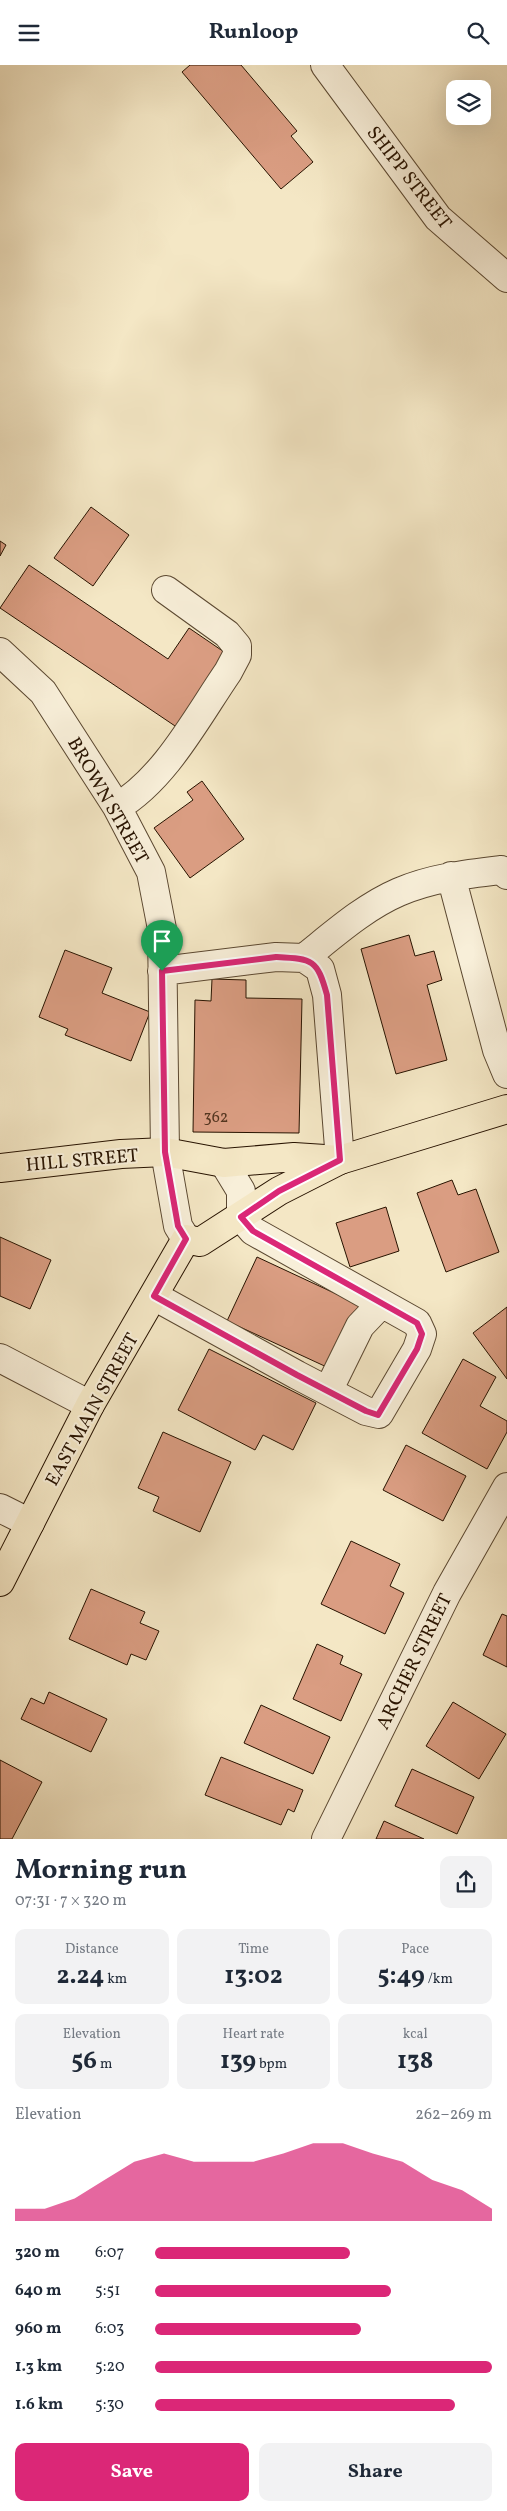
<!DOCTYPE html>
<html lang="en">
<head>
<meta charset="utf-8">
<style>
  :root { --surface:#fff; --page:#f2f2f3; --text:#1f2937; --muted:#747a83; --accent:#db2777 }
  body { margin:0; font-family:Vollkorn,serif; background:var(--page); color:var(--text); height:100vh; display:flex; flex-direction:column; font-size:19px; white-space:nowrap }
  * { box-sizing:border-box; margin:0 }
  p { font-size:16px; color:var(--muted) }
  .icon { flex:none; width:28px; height:28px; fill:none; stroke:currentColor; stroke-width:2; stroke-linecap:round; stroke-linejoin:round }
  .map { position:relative; height:1774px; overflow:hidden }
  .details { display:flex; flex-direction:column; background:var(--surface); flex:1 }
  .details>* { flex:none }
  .fabs { position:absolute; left:446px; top:15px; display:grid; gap:10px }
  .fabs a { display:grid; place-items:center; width:45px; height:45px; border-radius:10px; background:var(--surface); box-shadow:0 5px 20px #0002; font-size:25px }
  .pin { position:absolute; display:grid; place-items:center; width:42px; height:42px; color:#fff; margin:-51px -21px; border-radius:50% 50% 50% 0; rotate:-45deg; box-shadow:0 0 5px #0007 }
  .pin .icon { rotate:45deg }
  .round { display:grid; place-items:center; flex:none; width:52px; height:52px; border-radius:10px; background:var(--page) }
  .summary { display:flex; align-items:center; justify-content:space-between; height:85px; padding:0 15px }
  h1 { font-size:28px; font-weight:700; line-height:38px }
  .metrics { display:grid; grid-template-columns:repeat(3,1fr); gap:8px; height:85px; padding:5px 15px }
  .metrics div { display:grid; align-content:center; border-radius:10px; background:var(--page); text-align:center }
  .metrics b { font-size:25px; font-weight:700 }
  .metrics small { font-size:14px; font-weight:400 }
  .metrics p { font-size:14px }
  .chart { height:140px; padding:10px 15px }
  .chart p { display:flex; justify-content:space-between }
  .chart svg { width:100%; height:90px; margin-top:5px; fill:var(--accent); opacity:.7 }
  .action { display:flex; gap:10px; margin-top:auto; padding:10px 15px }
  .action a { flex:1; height:58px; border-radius:10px; background:var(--accent); color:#fff; font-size:20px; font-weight:700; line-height:58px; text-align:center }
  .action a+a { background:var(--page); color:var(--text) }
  ul { padding:0 15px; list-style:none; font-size:16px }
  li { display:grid; grid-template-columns:80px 60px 1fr; align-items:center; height:38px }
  li i { height:12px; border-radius:6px; background:var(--accent) }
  header { display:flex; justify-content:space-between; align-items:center; height:65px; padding:0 15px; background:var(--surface); font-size:22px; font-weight:700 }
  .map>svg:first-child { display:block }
  .building { fill:#da9d82; stroke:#281300 }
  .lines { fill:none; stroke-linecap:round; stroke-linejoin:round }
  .minor-casing { stroke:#5b4831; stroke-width:30 }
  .major-casing { stroke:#281300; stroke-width:30 }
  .minor { stroke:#f8efd9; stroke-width:28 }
  .major { stroke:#f4e7c5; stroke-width:28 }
  .route-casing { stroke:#fff; stroke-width:10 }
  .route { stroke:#db2777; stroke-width:6 }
  .labels { text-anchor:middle; stroke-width:4; stroke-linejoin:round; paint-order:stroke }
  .number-label { font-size:16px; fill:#543620 }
  .street-label { font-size:19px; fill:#281300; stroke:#f8efd9 }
</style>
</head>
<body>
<header><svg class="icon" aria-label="menu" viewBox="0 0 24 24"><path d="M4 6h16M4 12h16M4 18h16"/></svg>Runloop<svg class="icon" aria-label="search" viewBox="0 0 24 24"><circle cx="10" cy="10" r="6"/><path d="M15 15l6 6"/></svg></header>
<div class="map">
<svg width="507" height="1774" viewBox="0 0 507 1774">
  <rect width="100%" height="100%" fill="#f4e7c5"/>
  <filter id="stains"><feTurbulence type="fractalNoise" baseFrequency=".004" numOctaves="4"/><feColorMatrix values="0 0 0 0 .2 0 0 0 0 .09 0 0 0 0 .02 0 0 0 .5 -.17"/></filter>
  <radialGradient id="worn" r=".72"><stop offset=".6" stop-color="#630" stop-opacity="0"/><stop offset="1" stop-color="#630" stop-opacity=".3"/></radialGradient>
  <path class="building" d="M190,0H241L297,66L291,71L313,97L281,124L182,7Z
    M91,442L129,470L93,521L54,493Z
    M0,476L6,480L0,491Z
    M29,500L168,594L189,563L230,591L181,665L0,543Z
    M202,716L244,774L190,813L154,763L193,735L187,727Z
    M409,870L415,891L434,886L442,915L427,920L447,995L396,1009L361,884Z
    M65,885L112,903L102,928L150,947L131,996L65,970L68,964L39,952Z
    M212,914L246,915V933L302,934L299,1068L193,1067L195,935L211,936Z
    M452,1115L458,1130L476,1124L499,1187L446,1207L417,1128Z
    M386,1142L399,1186L350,1202L336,1158Z
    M0,1172L51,1195L30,1244L0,1231Z
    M257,1192L360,1240L331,1304L227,1256Z
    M507,1242V1314L473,1268Z
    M209,1284L316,1338L293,1385L263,1370L255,1385L178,1345Z
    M463,1294L496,1312L480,1341L507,1356V1367L487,1404L422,1368Z
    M163,1367L231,1397L200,1467L153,1446L159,1432L138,1423Z
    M406,1380L466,1411L443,1456L383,1425Z
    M351,1476L400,1499L390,1521L404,1528L385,1569L321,1539Z
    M91,1524L145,1547L140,1558L159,1566L146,1595L131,1589L127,1600L69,1574Z
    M502,1549L507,1551V1602L483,1590Z
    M317,1579L343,1591L340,1599L362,1609L341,1656L293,1634Z
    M49,1627L107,1654L91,1687L21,1654L31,1633L44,1639Z
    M453,1637L506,1669L479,1714L426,1681Z
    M261,1640L330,1672L313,1709L244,1678Z
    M221,1692L303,1725L294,1747L288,1744L281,1760L205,1730Z
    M0,1695L42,1717L12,1774H0Z
    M412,1704L474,1732L457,1769L395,1741Z
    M384,1756L424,1774H376Z"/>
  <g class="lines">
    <g class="minor-casing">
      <path id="minor" d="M325,0L438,153L507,213
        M0,587L43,627L117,742L151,807L162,864L165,1087L178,1161L186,1174
        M117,742C165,714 197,652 228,607L237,590V581L227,569L166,525
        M451,811L497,985L507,1009
        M304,893C333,870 364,842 399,827C432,813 467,809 501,805L507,810
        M162,906L276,892L304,893L320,904L327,930L340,1095
        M154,1231L297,1310L366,1346L379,1349L417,1284L422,1269L417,1258L253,1166L241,1152V1126L224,1098
        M0,1293L90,1340
        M328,1326L360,1261L381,1239
        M0,1443L30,1458
        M326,1774L447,1528L507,1422"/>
    </g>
    <g class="major-casing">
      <path id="major" d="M0,1103L121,1089L165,1087L224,1098L294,1092L340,1095
        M0,1517L90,1340L186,1174L200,1177L279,1126L340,1095L507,1044"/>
    </g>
    <use href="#minor" class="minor"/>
    <use href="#major" class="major"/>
  </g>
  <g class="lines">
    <g class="route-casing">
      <path id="route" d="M276,892C313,894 317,894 327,930L340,1095L279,1126L241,1152L253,1166L417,1258L422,1269L417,1284L378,1350L366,1346L297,1310L154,1231L186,1174L178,1161L165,1087L162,906Z"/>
    </g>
    <use href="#route" class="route"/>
  </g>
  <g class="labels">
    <g class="number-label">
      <text x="216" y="1057">362</text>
    </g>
    <g class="street-label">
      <text transform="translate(410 112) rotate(52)" y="7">SHIPP STREET</text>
      <text transform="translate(109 735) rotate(60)" y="7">BROWN STREET</text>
      <text transform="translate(82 1094) rotate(-5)" y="7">HILL STREET</text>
      <text transform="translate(91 1344) rotate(-61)" y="7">EAST MAIN STREET</text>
      <text transform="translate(413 1596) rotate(-64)" y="7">ARCHER STREET</text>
    </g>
  </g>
  <rect width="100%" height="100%" filter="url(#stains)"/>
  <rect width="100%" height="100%" fill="url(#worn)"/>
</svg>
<div class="fabs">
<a><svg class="icon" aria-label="layers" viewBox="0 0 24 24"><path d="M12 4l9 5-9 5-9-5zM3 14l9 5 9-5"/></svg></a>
</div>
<div class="pin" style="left:162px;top:906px;background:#1e9e55"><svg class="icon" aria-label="arrive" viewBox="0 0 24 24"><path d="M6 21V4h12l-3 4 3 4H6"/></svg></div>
</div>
<section class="details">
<div class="summary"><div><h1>Morning run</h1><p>07:31 · 7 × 320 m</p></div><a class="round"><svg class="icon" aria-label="share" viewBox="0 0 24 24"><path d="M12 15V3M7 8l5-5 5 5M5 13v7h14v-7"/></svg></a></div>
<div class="metrics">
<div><p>Distance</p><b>2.24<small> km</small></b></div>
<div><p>Time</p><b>13:02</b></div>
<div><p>Pace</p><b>5:49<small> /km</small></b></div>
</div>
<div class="metrics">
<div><p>Elevation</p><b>56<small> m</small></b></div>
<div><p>Heart rate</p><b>139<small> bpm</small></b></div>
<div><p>kcal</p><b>138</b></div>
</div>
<div class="chart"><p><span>Elevation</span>262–269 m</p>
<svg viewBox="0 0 160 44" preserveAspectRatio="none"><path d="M0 44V38L10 38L20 33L30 24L40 15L50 11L60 15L70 15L80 15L90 11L100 6L110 6L120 11L130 15L140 24L150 29L160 38V44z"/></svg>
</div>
<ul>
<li><b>320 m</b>6:07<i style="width:58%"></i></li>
<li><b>640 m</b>5:51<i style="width:70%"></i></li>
<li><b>960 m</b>6:03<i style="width:61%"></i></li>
<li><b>1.3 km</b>5:20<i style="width:100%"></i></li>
<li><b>1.6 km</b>5:30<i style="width:89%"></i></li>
</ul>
<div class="action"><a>Save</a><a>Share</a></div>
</section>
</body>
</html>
